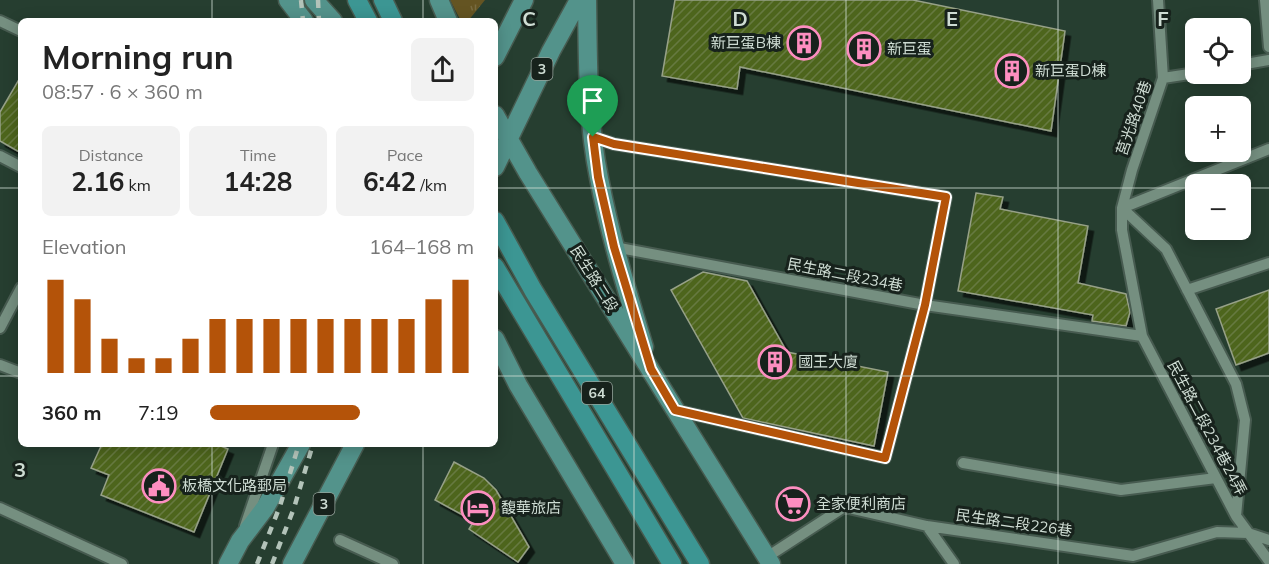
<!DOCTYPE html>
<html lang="en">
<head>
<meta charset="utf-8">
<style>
  :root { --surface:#fff; --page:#f2f2f2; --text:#222; --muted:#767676; --accent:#b45309 }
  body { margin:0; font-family:Mulish,"Noto Sans TC",sans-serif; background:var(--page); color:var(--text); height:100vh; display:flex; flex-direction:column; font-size:22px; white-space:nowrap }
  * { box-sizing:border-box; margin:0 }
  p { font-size:20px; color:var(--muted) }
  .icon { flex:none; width:33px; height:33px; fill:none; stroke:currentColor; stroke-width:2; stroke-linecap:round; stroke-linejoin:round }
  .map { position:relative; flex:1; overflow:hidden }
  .side { position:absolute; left:18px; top:18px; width:480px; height:429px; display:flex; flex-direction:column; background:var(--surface); border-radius:9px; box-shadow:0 3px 15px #0003 }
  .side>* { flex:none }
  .fabs { position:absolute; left:1185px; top:18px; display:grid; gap:12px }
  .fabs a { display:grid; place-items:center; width:66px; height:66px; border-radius:9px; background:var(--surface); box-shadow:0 3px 15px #0003; font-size:30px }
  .pin { position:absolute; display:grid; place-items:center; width:51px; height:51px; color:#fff; margin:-62px -26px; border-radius:50% 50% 50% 0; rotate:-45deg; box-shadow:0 0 6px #0007 }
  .pin .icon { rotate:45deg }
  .round { display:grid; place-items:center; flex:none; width:63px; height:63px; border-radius:9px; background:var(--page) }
  .summary { display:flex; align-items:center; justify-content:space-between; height:102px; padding:0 24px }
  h1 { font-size:33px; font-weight:700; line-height:45px }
  .metrics { display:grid; grid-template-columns:repeat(3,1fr); gap:9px; height:102px; padding:6px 24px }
  .metrics div { display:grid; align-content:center; border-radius:9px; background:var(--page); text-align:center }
  .metrics b { font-size:26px; font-weight:700 }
  .metrics small { font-size:16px; font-weight:400 }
  .metrics p { font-size:16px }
  .chart { height:168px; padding:12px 24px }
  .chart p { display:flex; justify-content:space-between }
  .chart svg { width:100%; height:108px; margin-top:6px; stroke:var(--accent); stroke-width:6 }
  ul { padding:0 24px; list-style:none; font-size:20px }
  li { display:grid; grid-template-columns:96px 72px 1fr; align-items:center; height:45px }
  li i { height:15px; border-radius:8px; background:var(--accent) }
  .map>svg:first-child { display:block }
  .park { fill:url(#park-tufts) }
  .building { fill:url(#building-hatch); stroke:#97a188; stroke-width:1.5; filter:url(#shadow) }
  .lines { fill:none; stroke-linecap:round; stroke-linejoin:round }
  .minor-casing { stroke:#475b50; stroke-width:14 }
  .major-casing { stroke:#475b50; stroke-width:21 }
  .highway-casing { stroke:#475b50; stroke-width:21 }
  .minor { stroke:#758f80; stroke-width:10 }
  .major { stroke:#53938b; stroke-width:18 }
  .highway { stroke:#3c9693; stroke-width:18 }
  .rail { stroke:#b3c3b9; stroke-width:4.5; stroke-dasharray:8 8; stroke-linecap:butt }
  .route-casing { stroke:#fff; stroke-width:12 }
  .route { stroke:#b45309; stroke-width:8 }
  .grid { fill:none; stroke:#cedcd3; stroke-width:1.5; stroke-opacity:0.55 }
  .labels { text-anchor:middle; stroke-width:6; stroke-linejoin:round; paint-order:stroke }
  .shield { fill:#17221c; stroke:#97a49c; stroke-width:1.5 }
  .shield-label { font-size:14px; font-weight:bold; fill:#cedcd3 }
  .poi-label { font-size:15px; fill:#cedcd3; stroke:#17221c; text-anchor:start }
  .street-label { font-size:15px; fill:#cedcd3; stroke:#17221c }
  .grid-label { font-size:20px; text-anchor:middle; font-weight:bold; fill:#cedcd3; stroke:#17221c; stroke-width:6; stroke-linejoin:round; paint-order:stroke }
</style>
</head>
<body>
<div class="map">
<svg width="1269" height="564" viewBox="0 0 1269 564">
  <defs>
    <pattern id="park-tufts" width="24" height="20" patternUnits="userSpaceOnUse" patternTransform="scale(1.5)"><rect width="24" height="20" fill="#645422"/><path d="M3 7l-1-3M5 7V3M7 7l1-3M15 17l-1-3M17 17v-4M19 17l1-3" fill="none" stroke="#796c41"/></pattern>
    <pattern id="building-hatch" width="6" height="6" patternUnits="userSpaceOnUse" patternTransform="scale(1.5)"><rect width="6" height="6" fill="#4e651f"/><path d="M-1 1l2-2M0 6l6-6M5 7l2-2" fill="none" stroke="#667a3f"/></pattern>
    <filter id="shadow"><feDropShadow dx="5.5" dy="5.5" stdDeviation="0" flood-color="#0009"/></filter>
  </defs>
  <rect width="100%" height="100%" fill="#263e30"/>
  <path class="park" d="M450,0H485L468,21H461Z"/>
  <path class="building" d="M675,0H913L1065,31L1051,131L740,67L737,89L662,76Z
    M21,76V153L0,141V112Z
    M976,193L1003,197L1000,209L1088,226L1078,283L1126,294L1130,312L1126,326L1092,321L1093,315L958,291Z
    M703,272L747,281L787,352L888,372L874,446L743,418L671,290Z
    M1269,290V353L1236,365L1216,309Z
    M102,444H216L228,449L194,532L101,495L109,475L91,468Z
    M454,462L484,478L496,490L529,547L518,562L469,529L474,521L435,500Z"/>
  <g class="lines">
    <g class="minor-casing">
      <path id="minor" d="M1158,0L1163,78L1132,170L1122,208V230L1142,336L1236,516L1269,561
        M1265,0L1269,47
        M0,21L21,31
        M1240,65L1269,60
        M1163,78L1196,73
        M593,137L614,144L946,197L925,305L885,458L675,410
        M0,156L21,167
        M1122,208L1166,249L1236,384L1245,420L1236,516
        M1122,208L1269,149
        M614,247L925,305L1142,336
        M1187,290L1269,263
        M0,328L21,288
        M0,365L21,373
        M963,463L1121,490L1216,478
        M0,508L122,564
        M245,526L273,444
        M927,526L954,564
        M340,540L393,564
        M767,557L844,507L927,526L1133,556L1217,532L1248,533L1269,540"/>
    </g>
    <g class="major-casing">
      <path id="major" d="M288,0L304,21
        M314,0L333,21
        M439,0L448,21
        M587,0C588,59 587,120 599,178C610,236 627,291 644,347
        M495,57L524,0
        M495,115L528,173L771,564
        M495,167L551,51L579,0
        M495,339L518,385L625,564
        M228,564L240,541L265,508L301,444
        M292,564L355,444"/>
    </g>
    <g class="highway-casing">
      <path id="highway" d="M357,0L368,21
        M383,0L393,21
        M495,221L533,290L700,564
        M495,267L672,564"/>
    </g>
    <use href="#minor" class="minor"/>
    <use href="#major" class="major"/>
    <use href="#highway" class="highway"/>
    <path class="rail" d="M301,0L303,21
      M318,0L319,21
      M257,564L280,506L299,444
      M272,564L294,508L313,444"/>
  </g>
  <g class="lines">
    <g class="route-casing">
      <path id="route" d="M593,137L614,144L946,197L925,305L885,458L675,410L651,369L614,247L598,177Z"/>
    </g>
    <use href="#route" class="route"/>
  </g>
  <path class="grid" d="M212,0V21M423,0V21M634,0V564M846,0V564M1058,0V564M0,188H21M495,188H1196M1240,188H1269M0,376H21M495,376H1269M212,444V564M423,444V564"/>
  <defs>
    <g id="building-ring" transform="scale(1.725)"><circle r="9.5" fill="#17221c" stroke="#fd8ec0" stroke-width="1.5"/><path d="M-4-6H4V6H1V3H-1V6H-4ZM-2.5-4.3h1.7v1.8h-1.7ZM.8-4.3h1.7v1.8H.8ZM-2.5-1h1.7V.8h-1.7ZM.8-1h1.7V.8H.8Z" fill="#fd8ec0"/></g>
    <g id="civic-ring" transform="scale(1.725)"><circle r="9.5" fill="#17221c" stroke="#fd8ec0" stroke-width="1.5"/><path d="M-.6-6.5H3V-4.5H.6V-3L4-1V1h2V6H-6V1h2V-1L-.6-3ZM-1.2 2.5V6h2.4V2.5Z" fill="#fd8ec0"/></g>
    <g id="supermarket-ring" transform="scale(1.725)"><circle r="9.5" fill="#17221c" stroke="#fd8ec0" stroke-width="1.5"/><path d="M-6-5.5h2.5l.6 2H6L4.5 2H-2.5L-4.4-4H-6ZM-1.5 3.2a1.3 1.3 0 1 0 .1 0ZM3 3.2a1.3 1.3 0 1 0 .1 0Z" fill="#fd8ec0"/></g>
    <g id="hotel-ring" transform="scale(1.725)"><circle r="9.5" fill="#17221c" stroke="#fd8ec0" stroke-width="1.5"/><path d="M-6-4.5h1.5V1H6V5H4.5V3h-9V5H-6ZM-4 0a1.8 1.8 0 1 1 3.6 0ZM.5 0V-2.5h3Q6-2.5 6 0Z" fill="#fd8ec0"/></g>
  </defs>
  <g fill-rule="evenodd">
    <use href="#building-ring" x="804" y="43"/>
    <use href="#building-ring" x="864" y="49"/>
    <use href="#building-ring" x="1012" y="71"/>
    <use href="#building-ring" x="775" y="362"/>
    <use href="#civic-ring" x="159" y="486"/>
    <use href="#supermarket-ring" x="793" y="504"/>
    <use href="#hotel-ring" x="478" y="508"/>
  </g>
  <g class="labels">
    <g class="shield">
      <rect x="531.5" y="58" width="21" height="22" rx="4.5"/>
      <rect x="582" y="382" width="30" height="22" rx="4.5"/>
      <rect x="313.5" y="493" width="21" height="22" rx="4.5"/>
    </g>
    <g class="shield-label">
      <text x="542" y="74">3</text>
      <text x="597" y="398">64</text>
      <text x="324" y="509">3</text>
    </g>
    <g class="poi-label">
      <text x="781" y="48" text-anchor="end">新巨蛋B棟</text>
      <text x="887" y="54">新巨蛋</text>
      <text x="1035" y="76">新巨蛋D棟</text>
      <text x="798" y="367">國王大廈</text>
      <text x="182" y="491">板橋文化路郵局</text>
      <text x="816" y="509">全家便利商店</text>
      <text x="501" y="513">馥華旅店</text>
    </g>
    <g class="street-label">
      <text transform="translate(1134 118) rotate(-71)" y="5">莒光路40巷</text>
      <text transform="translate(845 275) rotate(11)" y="5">民生路二段234巷</text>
      <text transform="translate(594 279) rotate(58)" y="5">民生路二段</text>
      <text transform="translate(1207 428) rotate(62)" y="5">民生路二段234巷24弄</text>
      <text transform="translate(1014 523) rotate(8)" y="5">民生路二段226巷</text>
    </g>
  </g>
  <g class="grid-label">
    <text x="529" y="26">C</text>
    <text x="740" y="26">D</text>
    <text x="952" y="26">E</text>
    <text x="1163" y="26">F</text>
    <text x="20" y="477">3</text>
  </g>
</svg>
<div class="fabs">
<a><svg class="icon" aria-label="locate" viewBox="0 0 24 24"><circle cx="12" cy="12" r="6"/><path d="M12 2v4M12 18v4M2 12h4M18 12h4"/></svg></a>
<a>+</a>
<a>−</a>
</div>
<div class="pin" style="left:593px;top:137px;background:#1e9e55"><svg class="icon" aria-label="arrive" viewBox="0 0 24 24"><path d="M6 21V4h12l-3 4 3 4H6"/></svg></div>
<section class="side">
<div class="summary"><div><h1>Morning run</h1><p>08:57 · 6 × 360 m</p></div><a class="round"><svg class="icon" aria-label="share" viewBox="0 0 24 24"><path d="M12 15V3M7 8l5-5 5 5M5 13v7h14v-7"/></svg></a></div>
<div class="metrics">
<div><p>Distance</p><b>2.16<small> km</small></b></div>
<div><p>Time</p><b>14:28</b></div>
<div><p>Pace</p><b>6:42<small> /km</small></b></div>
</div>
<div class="chart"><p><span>Elevation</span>164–168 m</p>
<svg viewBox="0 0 160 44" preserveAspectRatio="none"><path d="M5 44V6M15 44V14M25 44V30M35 44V38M45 44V38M55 44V30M65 44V22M75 44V22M85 44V22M95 44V22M105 44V22M115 44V22M125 44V22M135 44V22M145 44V14M155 44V6"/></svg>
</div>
<ul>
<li><b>360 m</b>7:19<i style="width:57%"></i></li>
</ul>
</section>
</div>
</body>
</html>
